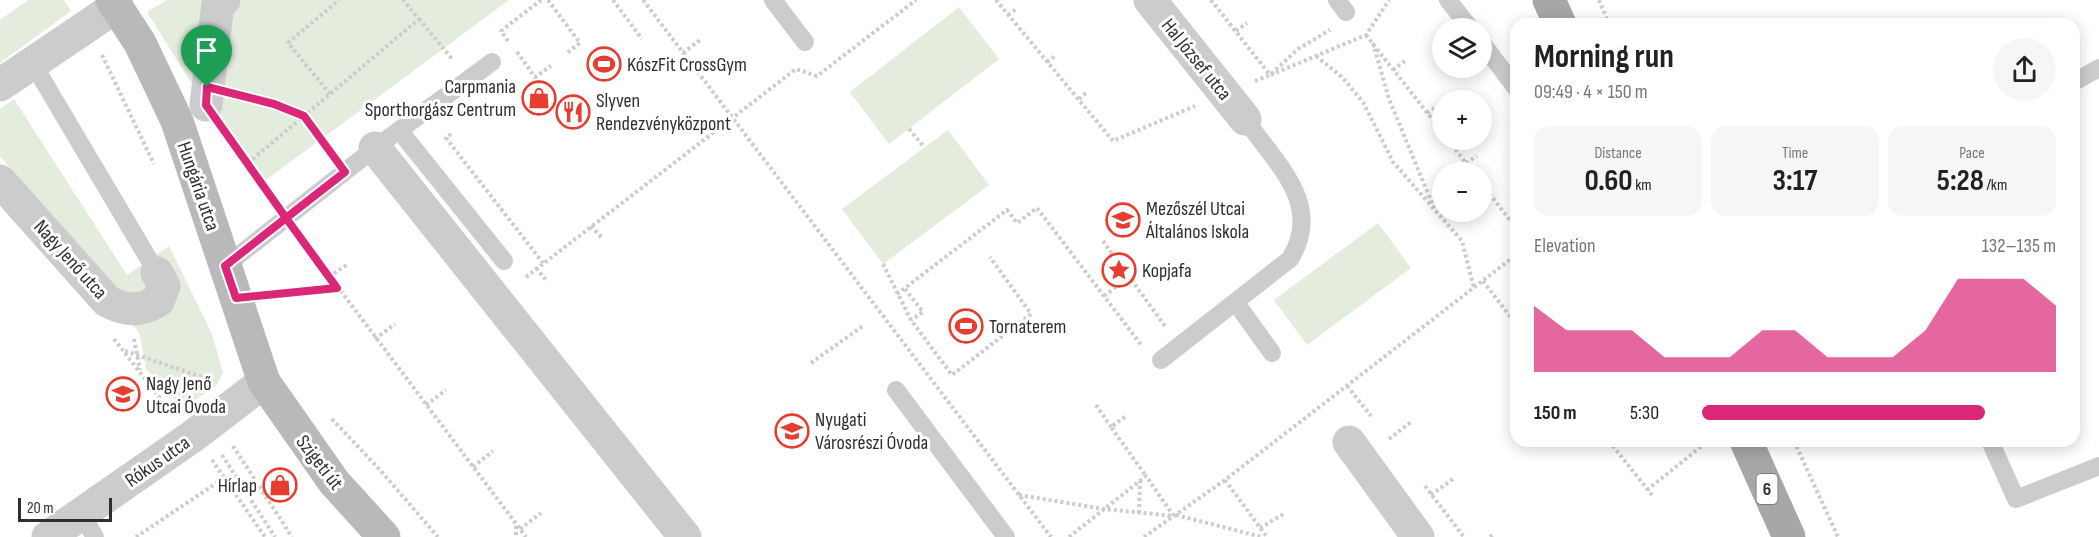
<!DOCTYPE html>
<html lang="en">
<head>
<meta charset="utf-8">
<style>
  :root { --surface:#fff; --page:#f6f6f6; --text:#222; --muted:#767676; --accent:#db2777 }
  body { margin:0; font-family:"Sofia Sans Condensed",sans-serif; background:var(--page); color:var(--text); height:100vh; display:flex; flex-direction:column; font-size:22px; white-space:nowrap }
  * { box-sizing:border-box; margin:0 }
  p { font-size:20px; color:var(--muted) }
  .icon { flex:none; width:33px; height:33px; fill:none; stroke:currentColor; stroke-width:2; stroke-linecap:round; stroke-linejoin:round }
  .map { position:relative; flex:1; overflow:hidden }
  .side { position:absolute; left:1510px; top:18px; width:570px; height:429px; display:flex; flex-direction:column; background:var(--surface); border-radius:18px; box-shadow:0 3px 15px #0003 }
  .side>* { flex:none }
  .buttons { position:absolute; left:1432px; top:18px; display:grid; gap:12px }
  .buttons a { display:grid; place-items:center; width:60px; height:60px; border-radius:50%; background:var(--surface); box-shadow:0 3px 15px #0003; font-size:30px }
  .scale { position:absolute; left:18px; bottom:15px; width:94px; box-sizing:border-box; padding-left:6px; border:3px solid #2f2f2f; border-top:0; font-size:16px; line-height:21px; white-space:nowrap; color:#2f2f2f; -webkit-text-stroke:4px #fff; paint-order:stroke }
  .pin { position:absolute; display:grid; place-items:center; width:51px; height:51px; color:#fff; margin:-62px -26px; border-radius:50% 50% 50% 0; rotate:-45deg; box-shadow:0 0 6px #0007 }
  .pin .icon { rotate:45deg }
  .round { display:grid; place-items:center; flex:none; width:63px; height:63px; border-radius:32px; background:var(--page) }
  .overview { display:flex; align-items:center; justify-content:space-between; height:102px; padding:0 24px }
  h1 { font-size:33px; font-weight:700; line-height:45px }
  .figures { display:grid; grid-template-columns:repeat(3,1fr); gap:9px; height:102px; padding:6px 24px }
  .figures div { display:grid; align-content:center; border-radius:15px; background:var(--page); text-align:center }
  .figures b { font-size:30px; font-weight:700 }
  .figures small { font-size:16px; font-weight:400 }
  .figures p { font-size:16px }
  .chart { height:168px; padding:12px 24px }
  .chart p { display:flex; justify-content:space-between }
  .chart svg { width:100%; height:108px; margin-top:6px; fill:var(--accent); opacity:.7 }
  ul { padding:0 24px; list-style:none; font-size:20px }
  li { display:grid; grid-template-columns:96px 72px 1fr; align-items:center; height:45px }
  li i { height:15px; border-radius:8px; background:var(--accent) }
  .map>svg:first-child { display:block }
  .green { fill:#e3ecdd }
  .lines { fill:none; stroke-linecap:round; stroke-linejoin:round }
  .path { stroke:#ccc; stroke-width:4; stroke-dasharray:3 3; stroke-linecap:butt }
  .lane { stroke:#ccc; stroke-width:18 }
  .street { stroke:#ccc; stroke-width:33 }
  .secondary { stroke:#b9b9b9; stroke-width:33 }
  .primary { stroke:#a7a7a7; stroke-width:33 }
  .route-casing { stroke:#fff; stroke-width:12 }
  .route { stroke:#db2777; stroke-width:8 }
  .labels { text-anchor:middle; stroke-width:6; stroke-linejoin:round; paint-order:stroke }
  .shield { fill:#fff; stroke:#6d6d6d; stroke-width:1.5 }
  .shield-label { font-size:18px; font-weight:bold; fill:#2f2f2f }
  .street-label { font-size:20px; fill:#2f2f2f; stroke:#fff }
  .poi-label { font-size:20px; fill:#2f2f2f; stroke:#fff; text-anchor:start }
</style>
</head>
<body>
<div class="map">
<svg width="2099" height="537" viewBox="0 0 2099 537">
  <rect width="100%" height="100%" fill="#fff"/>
  <path class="green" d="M28,0H64L71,11L0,63V20Z
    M167,0H509L262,183L202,100L147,12Z
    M959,7L999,59L889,144L850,92Z
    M14,99L127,275L169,246L212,334L223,373L216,386L183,408L146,369L140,335L117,297L0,156V109Z
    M948,130L989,185L883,264L842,209Z
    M1378,223L1411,268L1307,345L1274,300Z"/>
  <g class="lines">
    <path class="path" d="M548,0L580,43L567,53
      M613,0L642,39
      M643,0L1051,537
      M996,0L1113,141L1195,106
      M1211,0L1270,75L1366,35L1389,0
      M1599,0L1609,24
      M1008,15L1016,9
      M419,19L453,60
      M1236,31L1247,23
      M1366,35L1443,133
      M508,41L501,31L541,0
      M1373,43L1389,99L1434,208
      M517,52L535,77L551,66
      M683,53L700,40
      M102,55L154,164
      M1316,56L1342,77L1363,102L1393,162L1462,241L1474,288
      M1047,62L1055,56
      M1393,70L1406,60
      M1255,81L1270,75L1298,49L1330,30
      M330,94L288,43L339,0
      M240,95L274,103L304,116L331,152
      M1079,99L1086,93
      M1427,113L1439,105
      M909,129L924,147
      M225,131L273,198
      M451,134L446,138L543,263
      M1448,140L1473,172
      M248,163L419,19L403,0
      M1466,163L1477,156
      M1482,184L1516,228
      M591,226L602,238
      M301,238L526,537
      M1103,241L1165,326
      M883,264L911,320L952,375L1031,314L990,257
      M536,268L546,280
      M329,277L348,264
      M526,277L796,69L817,76L916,0
      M1483,281L1516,324
      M905,289L923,312L911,320
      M897,294L1007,210L1017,223L1037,208L1142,346
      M269,295L336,288
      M1104,296L1129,277
      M114,339L170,411
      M134,339L140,370
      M375,339L395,324
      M125,351L211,380
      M811,363L864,325
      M1347,386L1371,416
      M426,405L446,390
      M1096,405L1111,427
      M1125,417L1111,427L1146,476
      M332,419L381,471L438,537
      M1389,439L1411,422
      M1609,441L1652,495
      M1794,441L1838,537
      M233,446L292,537
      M222,455L275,537
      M212,460L265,537
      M473,467L493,451
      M1225,480L1267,537
      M1425,486L1464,537
      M1647,490L1708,441
      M1019,495L1104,509L1174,516
      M1431,495L1453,479
      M1139,513L1140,481
      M1176,515L1262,537
      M516,526V537
      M1260,528L1285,513
      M520,529L541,513
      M136,537L224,478
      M1069,537L1146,476L1173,515
      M1144,537L1225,480L1516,255
      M1490,537L1494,534"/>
    <path class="lane" d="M773,0L805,42
      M1337,0L1346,12
      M1448,0L1470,28
      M1482,43L1516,88
      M32,62L157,273
      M2074,82L2099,68
      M399,130L504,261
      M225,266L375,148L492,62
      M1236,303L1272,353
      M1161,360L1290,259C1324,204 1276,164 1245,119
      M896,390L1006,537
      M1990,441L2016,499L2099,466
      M81,514L95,537"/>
    <path class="street" d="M1150,0L1245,119
      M0,85L117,6
      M206,105L218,3L224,0
      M375,148L685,537
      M0,181L107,301C126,311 139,312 158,301L164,286L157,273
      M1349,442L1418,537
      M48,537L193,436L264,382"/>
    <path class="secondary" d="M112,0L140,43L177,121L264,382L334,482L384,537"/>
    <path class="primary" d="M1549,0L1560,24
      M1746,441L1789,537"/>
  </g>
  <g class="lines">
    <g class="route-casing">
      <path id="route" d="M207,87L206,105L286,218L225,266L236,298L337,288L286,218L345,172L304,116L274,104L207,87"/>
    </g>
    <use href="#route" class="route"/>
  </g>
  <defs>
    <g id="stadium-ring" transform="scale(1.725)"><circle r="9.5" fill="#fff" stroke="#e63d30" stroke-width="1.5"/><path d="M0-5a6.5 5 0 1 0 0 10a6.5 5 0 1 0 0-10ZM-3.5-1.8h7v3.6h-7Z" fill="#e63d30"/></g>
    <g id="shop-ring" transform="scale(1.725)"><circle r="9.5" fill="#fff" stroke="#e63d30" stroke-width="1.5"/><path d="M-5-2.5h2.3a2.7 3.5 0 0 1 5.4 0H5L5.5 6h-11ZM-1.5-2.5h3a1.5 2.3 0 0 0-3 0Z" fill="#e63d30"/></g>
    <g id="restaurant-ring" transform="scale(1.725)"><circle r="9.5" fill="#fff" stroke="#e63d30" stroke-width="1.5"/><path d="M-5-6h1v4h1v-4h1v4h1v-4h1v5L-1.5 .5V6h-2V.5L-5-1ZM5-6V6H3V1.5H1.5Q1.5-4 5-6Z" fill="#e63d30"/></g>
    <g id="school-ring" transform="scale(1.725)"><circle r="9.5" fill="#fff" stroke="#e63d30" stroke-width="1.5"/><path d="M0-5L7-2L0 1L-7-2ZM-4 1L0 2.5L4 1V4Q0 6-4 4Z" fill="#e63d30"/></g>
    <g id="sight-ring" transform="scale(1.725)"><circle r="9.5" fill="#fff" stroke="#e63d30" stroke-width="1.5"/><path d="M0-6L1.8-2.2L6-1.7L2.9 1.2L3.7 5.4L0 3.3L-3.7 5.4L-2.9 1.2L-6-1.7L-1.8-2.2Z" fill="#e63d30"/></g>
  </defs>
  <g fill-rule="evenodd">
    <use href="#stadium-ring" x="604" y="64"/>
    <use href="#shop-ring" x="539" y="98"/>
    <use href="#restaurant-ring" x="573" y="112"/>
    <use href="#school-ring" x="1123" y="220"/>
    <use href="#sight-ring" x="1119" y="270"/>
    <use href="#stadium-ring" x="966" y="326"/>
    <use href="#school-ring" x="123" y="394"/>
    <use href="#school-ring" x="792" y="431"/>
    <use href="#shop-ring" x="280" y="485"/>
  </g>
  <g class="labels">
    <rect class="shield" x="1756.5" y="474" width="21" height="30" rx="4.5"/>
    <g class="shield-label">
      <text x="1767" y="495">6</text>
    </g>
    <g class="street-label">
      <text transform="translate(1197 59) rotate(51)" y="7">Hal József utca</text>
      <text transform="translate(199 186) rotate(71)" y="7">Hungária utca</text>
      <text transform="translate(71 259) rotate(48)" y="7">Nagy Jenő utca</text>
      <text transform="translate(157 461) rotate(-35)" y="7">Rókus utca</text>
      <text transform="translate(320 462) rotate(52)" y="7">Szigeti út</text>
    </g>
    <g class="poi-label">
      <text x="627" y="71">KószFit CrossGym</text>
      <text x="516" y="93" text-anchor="end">Carpmania<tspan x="516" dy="23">Sporthorgász Centrum</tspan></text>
      <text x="596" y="107">Slyven<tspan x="596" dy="23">Rendezvényközpont</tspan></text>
      <text x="1146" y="215">Mezőszél Utcai<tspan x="1146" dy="23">Általános Iskola</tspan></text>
      <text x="1142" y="277">Kopjafa</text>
      <text x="989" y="333">Tornaterem</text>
      <text x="146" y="390">Nagy Jenő<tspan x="146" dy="23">Utcai Óvoda</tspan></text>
      <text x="815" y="426">Nyugati<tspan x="815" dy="23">Városrészi Óvoda</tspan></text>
      <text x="257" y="492" text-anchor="end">Hírlap</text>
    </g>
  </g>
</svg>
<div class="buttons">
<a><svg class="icon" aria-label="layers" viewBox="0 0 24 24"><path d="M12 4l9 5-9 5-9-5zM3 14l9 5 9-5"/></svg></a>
<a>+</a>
<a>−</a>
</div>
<div class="scale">20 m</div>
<div class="pin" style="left:207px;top:87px;background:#1e9e55"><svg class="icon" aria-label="arrive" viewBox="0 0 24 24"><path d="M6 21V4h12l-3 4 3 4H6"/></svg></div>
<section class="side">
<div class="overview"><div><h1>Morning run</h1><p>09:49 · 4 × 150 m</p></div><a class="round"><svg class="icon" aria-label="share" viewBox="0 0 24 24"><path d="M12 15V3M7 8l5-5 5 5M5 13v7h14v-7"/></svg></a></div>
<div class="figures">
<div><p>Distance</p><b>0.60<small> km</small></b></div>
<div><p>Time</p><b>3:17</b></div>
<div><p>Pace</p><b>5:28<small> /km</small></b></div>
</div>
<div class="chart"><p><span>Elevation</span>132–135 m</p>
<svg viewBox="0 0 160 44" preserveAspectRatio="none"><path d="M0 44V17L10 27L20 27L30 27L40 38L50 38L60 38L70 27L80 27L90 38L100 38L110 38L120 27L130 6L140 6L150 6L160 17V44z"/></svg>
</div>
<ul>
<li><b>150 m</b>5:30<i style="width:80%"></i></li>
</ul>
</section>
</div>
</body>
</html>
